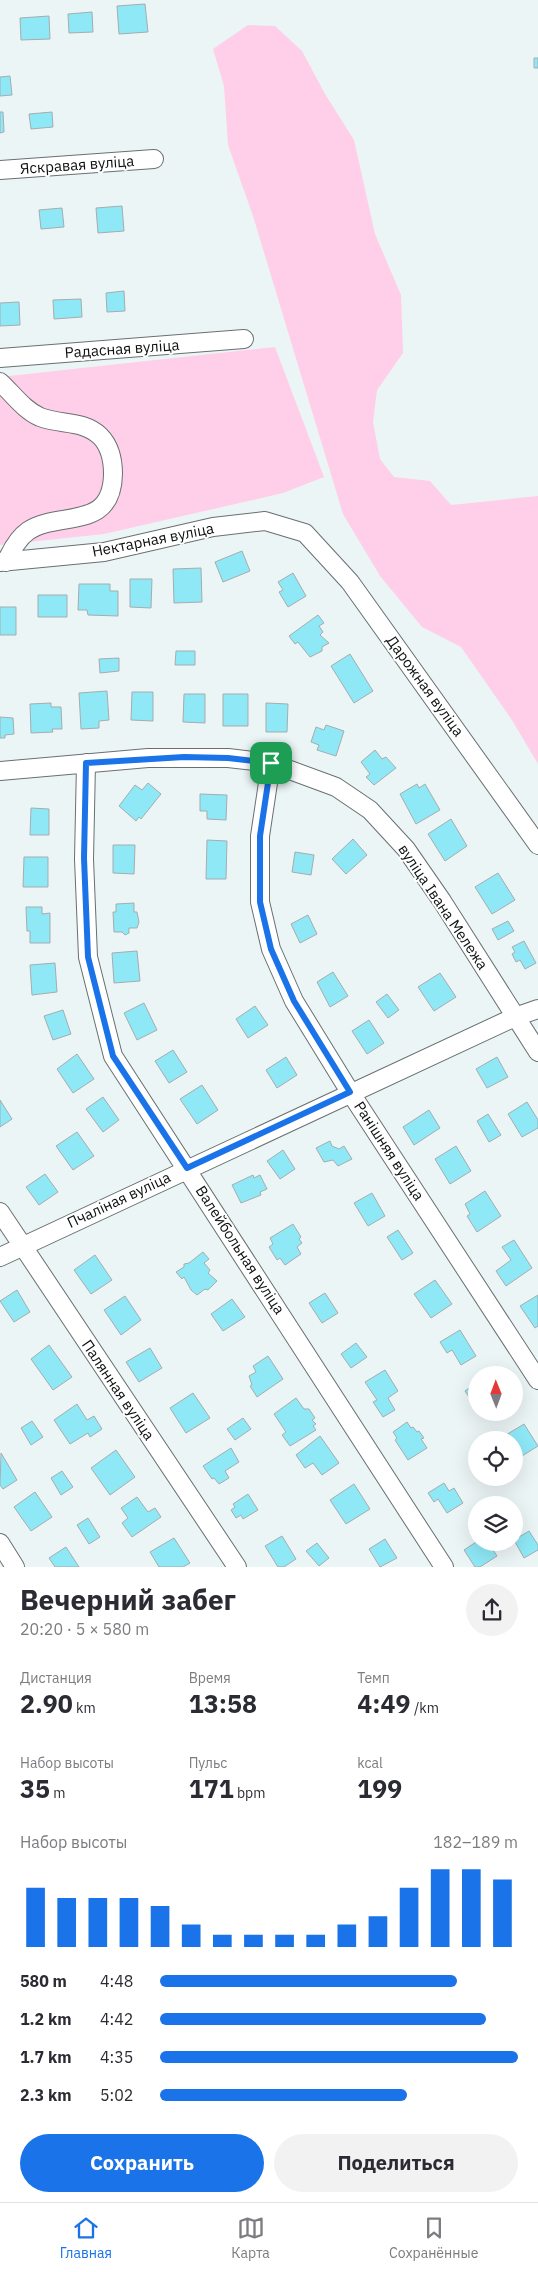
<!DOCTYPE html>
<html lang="ru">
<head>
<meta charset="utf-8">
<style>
  :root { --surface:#fff; --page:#f2f2f3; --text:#2b2b33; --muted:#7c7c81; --line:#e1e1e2; --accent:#1a73e8 }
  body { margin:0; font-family:"IBM Plex Sans",sans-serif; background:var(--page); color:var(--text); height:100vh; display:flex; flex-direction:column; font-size:19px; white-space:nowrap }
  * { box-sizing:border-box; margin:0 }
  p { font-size:16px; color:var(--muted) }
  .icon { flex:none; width:28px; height:28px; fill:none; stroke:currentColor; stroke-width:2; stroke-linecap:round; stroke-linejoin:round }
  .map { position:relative; height:1567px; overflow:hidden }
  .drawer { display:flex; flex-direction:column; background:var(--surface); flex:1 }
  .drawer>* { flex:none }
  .needle { width:32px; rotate:359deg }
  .controls { position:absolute; left:468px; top:1366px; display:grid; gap:10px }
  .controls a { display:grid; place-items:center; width:55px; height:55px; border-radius:50%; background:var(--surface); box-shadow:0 5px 20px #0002; font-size:25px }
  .pin { position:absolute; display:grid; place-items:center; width:42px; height:42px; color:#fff; margin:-21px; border-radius:10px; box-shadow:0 2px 8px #0006 }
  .round { display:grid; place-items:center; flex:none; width:52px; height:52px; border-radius:26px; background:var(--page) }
  .head { display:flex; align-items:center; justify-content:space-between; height:85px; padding:0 20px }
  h1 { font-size:28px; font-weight:800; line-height:38px }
  .metrics { display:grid; grid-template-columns:repeat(3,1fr); gap:8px; height:85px; padding:5px 20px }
  .metrics div { display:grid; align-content:center }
  .metrics b { font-size:25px; font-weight:800 }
  .metrics small { font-size:14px; font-weight:400 }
  .metrics p { font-size:14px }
  .chart { height:140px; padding:10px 20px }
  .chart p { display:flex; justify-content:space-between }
  .chart svg { width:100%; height:90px; margin-top:5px; stroke:var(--accent); stroke-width:6 }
  .cta { display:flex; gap:10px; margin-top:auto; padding:10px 20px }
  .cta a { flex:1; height:58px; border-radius:30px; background:var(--accent); color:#fff; font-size:20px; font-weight:800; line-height:58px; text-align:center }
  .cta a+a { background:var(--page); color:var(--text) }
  ul { padding:0 20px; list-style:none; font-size:16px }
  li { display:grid; grid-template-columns:80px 60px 1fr; align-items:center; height:38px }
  li i { height:12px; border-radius:6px; background:var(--accent) }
  .menu { display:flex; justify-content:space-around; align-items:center; height:70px; border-top:1px solid var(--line); background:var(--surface); font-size:14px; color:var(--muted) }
  .menu a { display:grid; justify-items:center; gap:2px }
  .menu .selected { color:var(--accent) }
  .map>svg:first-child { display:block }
  .green { fill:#ffcee8 }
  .building { fill:#8ee8f6; stroke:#a5adaf }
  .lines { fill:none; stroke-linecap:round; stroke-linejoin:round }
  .minor-casing { stroke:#687071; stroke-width:20 }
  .minor { stroke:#fff; stroke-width:18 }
  .route-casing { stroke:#fff; stroke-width:10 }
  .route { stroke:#1a73e8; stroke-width:6 }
  .labels { text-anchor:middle; stroke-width:4; stroke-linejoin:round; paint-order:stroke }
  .street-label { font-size:15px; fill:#0d1010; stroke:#fff }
</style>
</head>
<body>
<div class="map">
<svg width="538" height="1567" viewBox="0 0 538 1567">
  <rect width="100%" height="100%" fill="#ecf5f6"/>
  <path class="green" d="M248,25L275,26L302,51L325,94L354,140L375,234L401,295L403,353L377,390L373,422L380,459L394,477L430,481L451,505L538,496V764L512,720L461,647L422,627L380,576L343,514L253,216L228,145L224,86L213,49Z
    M275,347L324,477L283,493L104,534L0,545V377Z"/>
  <path class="building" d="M145,4L148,32L119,34L117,6Z
    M92,12L93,32L69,33L68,14Z
    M49,16L50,39L21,40L20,18Z
    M534,58H538V68H534Z
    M10,76L12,95L0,96V77Z
    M0,112H3L4,132L0,133Z
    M52,112L53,127L31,129L29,114Z
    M122,206L124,231L98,233L96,208Z
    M62,208L64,227L41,229L39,210Z
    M124,291L125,311L107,312L106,293Z
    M81,299L82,317L54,319L53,300Z
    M19,302L20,325L0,326V303Z
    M242,551L250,571L223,582L215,562Z
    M201,568L202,602L174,603L173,569Z
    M293,573L306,596L288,607L279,592L283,590L278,582Z
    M130,579H152L151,608L130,607Z
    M79,584H110V591H118V616L88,615L87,610H78Z
    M38,595H67V617H38Z
    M0,607H16V635H0Z
    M318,615L324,623L319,626L323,632L320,635L329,643L322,647V651L310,657L298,642L295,644L289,636Z
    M176,651H195V665H175Z
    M350,654L373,691L354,703L331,666Z
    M119,658V671L100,673L99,659Z
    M107,691L109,720L99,721V728L81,729L79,693Z
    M132,692H153V721L131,720Z
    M184,694H205V723L183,722Z
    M223,694H248V726H223Z
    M51,703V707H61L62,729H52L53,732L31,733L30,704Z
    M266,703L288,704L287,732H266Z
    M0,717L13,718L14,734L5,735V738H0Z
    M326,725L344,731L336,756L317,750L319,745L311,742L316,727L324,730Z
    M375,750L382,759L386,757L396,768L374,785L366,777L370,774L361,762Z
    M148,783L161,794L141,819L139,817L136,821L119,806L135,785L142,790Z
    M417,784L419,788L425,784L440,810L416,824L400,794Z
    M200,794L227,795L226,820L207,819V811H200Z
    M31,808L49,809V835H30Z
    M451,819L467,846L445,861L428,834Z
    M353,839L367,855L346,874L332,859Z
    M207,840L227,841L226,879H206Z
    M113,845H135L134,874L113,873Z
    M295,852L314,855L311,875L292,872Z
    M24,857H48V887H23Z
    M498,873L515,900L492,914L475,887Z
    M134,903V912H137L139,922L137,928H129V933L125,935L122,932H114L113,912H116V904Z
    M26,907H42V914L50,913V943H30V931H27Z
    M308,915L317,934L300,943L291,924Z
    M508,921L514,931L498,940L492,929Z
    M524,941L536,963L525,969L520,960L516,962L512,954L515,952L512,947Z
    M137,951L140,981L114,983L112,953Z
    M55,963L57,992L32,995L30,965Z
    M333,972L348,996L330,1007L317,982Z
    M440,973L456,997L434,1011L418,987Z
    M387,994L399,1010L388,1018L376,1002Z
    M144,1003L157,1030L137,1040L124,1013Z
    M255,1006L268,1025L248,1038L236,1019Z
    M63,1010L71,1034L53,1040L44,1016Z
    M369,1020L384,1043L367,1054L352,1031Z
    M173,1050L187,1072L169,1083L155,1061Z
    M77,1054L94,1079L73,1093L57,1069Z
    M286,1057L297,1075L277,1088L266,1070Z
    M497,1057L508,1077L487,1088L476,1069Z
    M202,1085L218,1110L197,1124L180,1099Z
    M103,1097L119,1120L103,1132L86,1109Z
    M0,1100L12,1119L0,1127Z
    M527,1102L538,1120V1128L522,1137L508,1114Z
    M429,1110L440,1128L414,1145L403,1127Z
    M488,1114L501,1135L489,1142L477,1121Z
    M77,1132L94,1156L73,1170L56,1146Z
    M330,1141L332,1146L339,1149L344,1146L352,1159L338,1166L333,1160L324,1162L316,1148Z
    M456,1146L471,1171L450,1184L435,1159Z
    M283,1150L295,1169L280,1179L267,1161Z
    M45,1174L58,1192L39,1205L26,1187Z
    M253,1175L254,1178L260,1175L267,1189L260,1192L261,1195L241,1203L232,1185Z
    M485,1191L501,1216L477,1232L467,1216L470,1214L465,1204Z
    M372,1193L385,1216L368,1226L354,1203Z
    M293,1224L301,1237L299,1239L302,1243L297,1247L301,1254L285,1265L280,1258L277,1260L269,1247L273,1244L270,1238Z
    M398,1230L413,1253L402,1260L387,1237Z
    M514,1240L532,1268L506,1286L496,1271L511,1260L502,1247Z
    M203,1252L209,1259L204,1263L210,1270L208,1273L217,1281L208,1290L205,1289L197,1295L191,1290L184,1277L182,1279L176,1272L184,1267V1264L189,1263Z
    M95,1255L112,1280L91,1294L74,1270Z
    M435,1280L452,1304L431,1318L414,1294Z
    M17,1290L30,1312L14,1322L0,1301Z
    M325,1293L338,1313L322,1323L309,1303Z
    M538,1295V1326L535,1328L520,1306Z
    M125,1296L141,1320L121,1335L104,1310Z
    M232,1299L245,1317L223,1331L211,1314Z
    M460,1330L476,1356L461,1365L452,1350L447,1353L440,1342Z
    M356,1343L367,1357L351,1368L341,1354Z
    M49,1345L72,1377L53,1390L31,1359Z
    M150,1348L162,1368L139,1382L126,1362Z
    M268,1356L283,1379L257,1397L250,1386L252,1385L249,1376L256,1372L253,1366Z
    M385,1370L398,1391L388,1398L395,1410L383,1417L373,1402L377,1400L365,1382Z
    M476,1383V1407L465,1391Z
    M193,1393L210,1418L186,1433L170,1408Z
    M296,1398L304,1409H309L315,1418L312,1420L316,1424L313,1426L316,1430L290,1446L282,1435L286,1432L274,1414Z
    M77,1404L87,1420L94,1416L102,1429L90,1437L88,1433L70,1444L54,1420Z
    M243,1418L251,1429L235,1440L227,1429Z
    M32,1421L43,1437L31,1445L21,1428Z
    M407,1422L411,1428L413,1427L417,1432L419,1431L424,1438L421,1439L427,1448L408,1460L395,1440L397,1438L393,1432Z
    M524,1424L538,1446L522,1456L518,1450L514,1453V1440H503L501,1438Z
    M320,1436L339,1463L322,1475L313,1463L305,1468L296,1455Z
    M231,1448L239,1462L225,1471L229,1478L219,1484L214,1478L212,1479L203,1466Z
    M116,1450L135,1477L110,1495L91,1468Z
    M1,1453L17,1480L3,1489L0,1485Z
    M62,1471L73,1487L61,1495L51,1478Z
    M444,1483L449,1491L454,1488L463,1503L447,1513L438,1499L434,1502L428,1493Z
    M354,1484L370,1509L346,1524L330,1500Z
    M35,1492L52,1517L31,1531L14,1507Z
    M248,1494L258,1510L243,1519L241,1515L236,1518L231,1510L235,1507L233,1504Z
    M137,1497L148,1512L155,1508L161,1517L132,1537L122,1523L128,1518L121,1508Z
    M88,1518L100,1537L89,1544L77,1525Z
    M529,1531L538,1545V1550L524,1558L514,1540Z
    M282,1536L296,1559L284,1567H278L265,1546Z
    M174,1538L190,1563L183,1567H159L150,1552Z
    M385,1539L397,1558L380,1567L369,1549Z
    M476,1542H488L497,1556L480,1567H475L464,1550Z
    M317,1543L329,1558L319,1566L306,1551Z
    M66,1547L79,1567H55L49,1558Z"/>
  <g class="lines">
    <g class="minor-casing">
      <path id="minor" d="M0,170L154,159
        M0,358L244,339
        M0,382C13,394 24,410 40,417C61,425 83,420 100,436C110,446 113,460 113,474C112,532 59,510 28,531C18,538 11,551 6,562
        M0,562L104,552L213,527L265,521L305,533L350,582L538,845
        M86,763L84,859L88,957L113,1056L444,1567
        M271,763L260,836V902L271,949L294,1001L350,1092L538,1380
        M0,771L148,758H228L271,763L336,787L370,810L406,849L442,901L538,1052
        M0,1212L237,1567
        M0,1257L515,1017L538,1009
        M0,1543L15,1567"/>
    </g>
    <use href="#minor" class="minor"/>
  </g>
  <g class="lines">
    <g class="route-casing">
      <path id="route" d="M184,757L228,758L271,763L260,836V902L271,949L294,1001L350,1092L187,1168L113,1056L88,957L84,858L86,763Z"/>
    </g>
    <use href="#route" class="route"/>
  </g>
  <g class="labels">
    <g class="street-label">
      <text transform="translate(77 165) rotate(-4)" y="5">Яскравая вуліца</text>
      <text transform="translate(122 349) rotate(-4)" y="5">Радасная вуліца</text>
      <text transform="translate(153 540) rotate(-11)" y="5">Нектарная вуліца</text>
      <text transform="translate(425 686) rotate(54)" y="5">Дарожная вуліца</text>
      <text transform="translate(443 907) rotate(56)" y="5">вуліца Івана Мележа</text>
      <text transform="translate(389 1151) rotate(57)" y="5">Ранішняя вуліца</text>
      <text transform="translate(119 1200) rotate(-25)" y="5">Пчаліная вуліца</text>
      <text transform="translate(240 1250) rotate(57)" y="5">Валейбольная вуліца</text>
      <text transform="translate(118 1390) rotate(56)" y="5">Палянная вуліца</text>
    </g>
  </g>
</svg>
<div class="controls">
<a><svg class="needle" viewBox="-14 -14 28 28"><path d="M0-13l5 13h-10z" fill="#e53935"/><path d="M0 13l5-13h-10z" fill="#7c7c81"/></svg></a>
<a><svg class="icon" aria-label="locate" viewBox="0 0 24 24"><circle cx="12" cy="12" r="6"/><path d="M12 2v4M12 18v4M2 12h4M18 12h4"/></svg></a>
<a><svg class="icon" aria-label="layers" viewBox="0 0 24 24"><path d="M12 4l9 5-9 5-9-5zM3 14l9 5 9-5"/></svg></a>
</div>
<div class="pin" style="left:271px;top:763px;background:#1e9e55"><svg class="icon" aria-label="arrive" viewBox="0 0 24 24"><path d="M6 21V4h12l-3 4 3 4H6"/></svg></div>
</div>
<section class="drawer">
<div class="head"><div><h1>Вечерний забег</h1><p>20:20 · 5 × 580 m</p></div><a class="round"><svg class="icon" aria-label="share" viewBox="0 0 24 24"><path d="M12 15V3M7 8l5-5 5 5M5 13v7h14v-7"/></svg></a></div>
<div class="metrics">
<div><p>Дистанция</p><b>2.90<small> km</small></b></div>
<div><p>Время</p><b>13:58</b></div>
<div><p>Темп</p><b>4:49<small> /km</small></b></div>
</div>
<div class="metrics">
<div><p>Набор высоты</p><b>35<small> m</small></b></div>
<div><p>Пульс</p><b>171<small> bpm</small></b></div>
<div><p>kcal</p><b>199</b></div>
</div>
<div class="chart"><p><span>Набор высоты</span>182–189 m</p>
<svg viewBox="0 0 160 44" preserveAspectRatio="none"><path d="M5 44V15M15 44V20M25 44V20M35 44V20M45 44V24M55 44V33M65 44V38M75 44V38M85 44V38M95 44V38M105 44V33M115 44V29M125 44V15M135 44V6M145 44V6M155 44V11"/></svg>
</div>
<ul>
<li><b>580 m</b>4:48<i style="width:83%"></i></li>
<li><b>1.2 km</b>4:42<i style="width:91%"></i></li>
<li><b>1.7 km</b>4:35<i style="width:100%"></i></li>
<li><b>2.3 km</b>5:02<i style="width:69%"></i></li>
</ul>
<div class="cta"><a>Сохранить</a><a>Поделиться</a></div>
</section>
<nav class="menu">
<a class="selected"><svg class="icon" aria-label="home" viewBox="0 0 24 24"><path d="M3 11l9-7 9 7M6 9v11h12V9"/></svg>Главная</a>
<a><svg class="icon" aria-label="map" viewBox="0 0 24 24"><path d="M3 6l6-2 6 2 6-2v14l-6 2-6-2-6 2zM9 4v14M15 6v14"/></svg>Карта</a>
<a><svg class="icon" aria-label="saved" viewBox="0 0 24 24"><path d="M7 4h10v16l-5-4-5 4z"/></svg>Сохранённые</a>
</nav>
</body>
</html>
